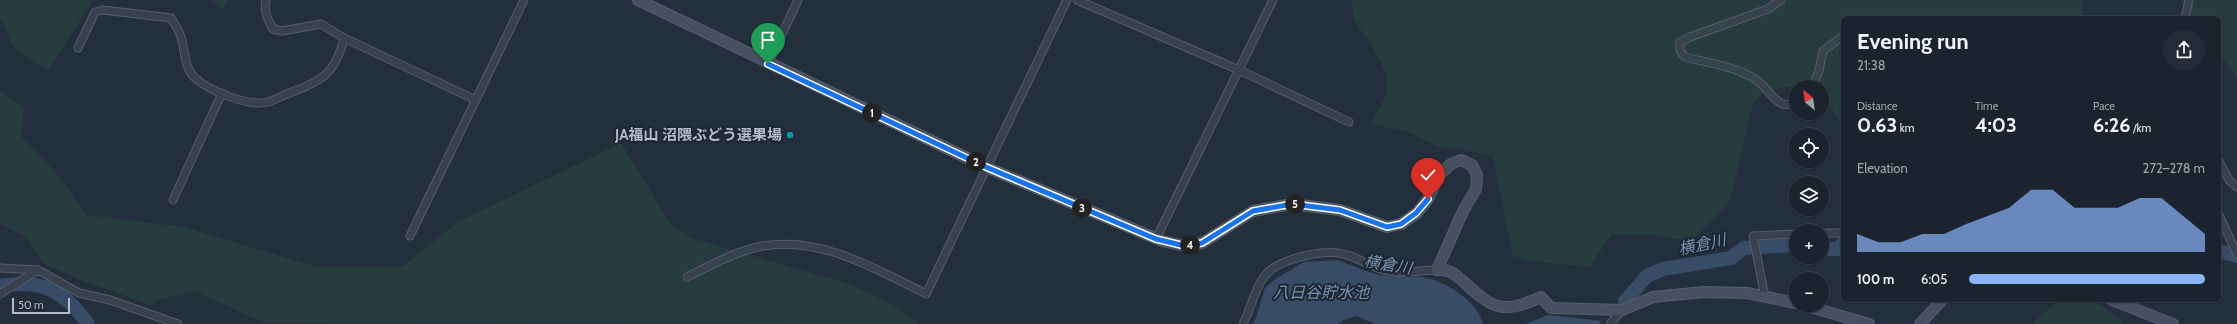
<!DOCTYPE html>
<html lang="en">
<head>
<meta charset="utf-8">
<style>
  :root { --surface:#1b232e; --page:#242b36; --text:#f1f3f6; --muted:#a0a4aa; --line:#39404a; --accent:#8ab4f8 }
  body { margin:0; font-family:Cabin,"Noto Sans JP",sans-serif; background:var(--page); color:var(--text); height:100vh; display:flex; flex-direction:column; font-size:15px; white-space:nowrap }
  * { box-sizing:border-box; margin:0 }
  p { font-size:13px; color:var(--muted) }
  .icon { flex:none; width:22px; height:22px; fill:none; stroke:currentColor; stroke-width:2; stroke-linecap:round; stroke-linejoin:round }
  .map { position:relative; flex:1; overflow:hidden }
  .sheet { position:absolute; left:1841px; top:16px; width:380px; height:286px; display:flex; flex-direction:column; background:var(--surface); border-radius:6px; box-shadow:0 1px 3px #0004,0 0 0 1px var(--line) }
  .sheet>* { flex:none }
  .needle { width:26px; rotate:331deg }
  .fabs { position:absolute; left:1789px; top:80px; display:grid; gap:8px }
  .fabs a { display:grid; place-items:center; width:40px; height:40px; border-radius:50%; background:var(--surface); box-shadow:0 1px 3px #0004,0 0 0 1px var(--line); font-size:20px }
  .scale { position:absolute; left:12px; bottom:10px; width:58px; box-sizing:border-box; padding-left:4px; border:2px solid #b4bcc9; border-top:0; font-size:11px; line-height:14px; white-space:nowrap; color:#b4bcc9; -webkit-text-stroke:3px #1d2633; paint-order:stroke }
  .pin { position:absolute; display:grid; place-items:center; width:34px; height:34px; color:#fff; margin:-41px -17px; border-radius:50% 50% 50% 0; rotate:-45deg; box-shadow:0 0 4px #0007 }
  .pin .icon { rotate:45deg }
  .km { position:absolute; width:20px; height:20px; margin:-10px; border-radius:50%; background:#222; color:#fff; font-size:11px; line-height:20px; text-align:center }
  .round { display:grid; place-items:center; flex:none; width:42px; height:42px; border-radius:21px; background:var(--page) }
  .overview { display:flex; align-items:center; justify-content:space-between; height:68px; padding:0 16px }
  h1 { font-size:22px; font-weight:700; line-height:30px }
  .figures { display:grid; grid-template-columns:repeat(3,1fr); gap:6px; height:68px; padding:4px 16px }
  .figures div { display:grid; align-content:center }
  .figures b { font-size:20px; font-weight:700 }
  .figures small { font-size:11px; font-weight:400 }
  .figures p { font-size:11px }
  .chart { height:112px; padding:8px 16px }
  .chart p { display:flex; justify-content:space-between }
  .chart svg { width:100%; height:72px; margin-top:4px; fill:var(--accent); opacity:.7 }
  ul { padding:0 16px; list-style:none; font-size:13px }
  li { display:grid; grid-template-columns:64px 48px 1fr; align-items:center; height:30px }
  li i { height:10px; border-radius:5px; background:var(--accent) }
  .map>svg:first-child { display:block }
  .green { fill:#263c3f }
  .water { fill:#394c67 }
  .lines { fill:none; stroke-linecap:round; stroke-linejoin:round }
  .river { stroke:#394c67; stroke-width:14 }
  .street-casing { stroke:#565f6c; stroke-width:9 }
  .secondary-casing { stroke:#565f6c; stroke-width:12 }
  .street { stroke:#38414e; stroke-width:7 }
  .secondary { stroke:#465061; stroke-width:10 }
  .route-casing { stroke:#fff; stroke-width:8 }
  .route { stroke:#1a73e8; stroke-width:5 }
  .culture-dot { fill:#0f9aa8; stroke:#1d2633; stroke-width:1.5 }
  .labels { text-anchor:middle; stroke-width:4; stroke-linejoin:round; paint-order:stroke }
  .poi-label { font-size:15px; font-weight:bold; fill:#b4bcc9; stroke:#1d2633; text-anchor:end }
  .water-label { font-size:16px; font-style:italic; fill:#7c92b1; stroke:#1d2633 }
</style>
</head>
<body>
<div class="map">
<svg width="2237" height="324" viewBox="0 0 2237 324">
  <rect width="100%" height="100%" fill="#242f3e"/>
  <path class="green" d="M0,0H93L48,71L13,47L3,22L0,19Z
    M211,0H229L222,10Z
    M1352,0H2082L2084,18H1843V129L1831,107L1822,100V87L1793,86L1766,91L1753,103L1730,201L1693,240L1674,239L1649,234L1611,235L1590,267L1529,261L1513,256L1493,156L1457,148L1438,147L1409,132L1371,124L1387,94L1386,73L1374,49L1354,20Z
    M2180,0H2237V78L2219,54V18H2191Z
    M0,90L24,108L21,136L57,174L87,215L184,227L317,267L403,266L458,222L621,143L671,225L691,238L847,283L893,305L919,324L264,323L195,291L161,299L150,305L78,279L43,263L27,238L0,224Z
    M2065,300H2095L2125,324H2032L2057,302Z"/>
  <path class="water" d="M1337,260C1353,265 1369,274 1386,276C1397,277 1409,276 1420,277C1443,279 1478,301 1483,324H1375L1357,316L1344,320L1338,324H1252L1256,318L1265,288L1274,280L1304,262Z
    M1548,315L1602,321L1599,324H1526Z"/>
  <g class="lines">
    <path class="river" d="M1822,249H1839L1843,243
      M2219,251L2237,256
      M0,286C42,279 64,290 88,324
      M1625,301L1647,276L1663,269L1731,258L1744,248L1796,245"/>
    <g class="street-casing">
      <path id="street" d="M266,0C263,10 268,20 273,29L282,31L321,24L344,38L476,100
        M1077,0L1239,70L1349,122
        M1781,0L1768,9L1690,37L1680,42C1679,49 1680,52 1685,57C1708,63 1740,67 1759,82C1771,91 1779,113 1796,101
        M2185,18L2189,0
        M78,48L95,12L103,10L171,18C175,24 179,31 181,37C185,50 184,67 194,77C209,91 248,107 268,102C274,101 281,96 287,94C320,81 335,76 344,38
        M768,64L798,0
        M1812,87L1819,71L1823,51L1843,36
        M2219,161L2229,180L2237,187
        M173,200L222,93
        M2219,215L2237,254
        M1822,233H1843
        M410,236L524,0
        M1156,239L1273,0
        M0,268L38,270L79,293L110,300L178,324
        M687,277C711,265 736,251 763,246C821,236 876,269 926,294L1067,0
        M0,294L38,270
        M1765,297L1753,236L1796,234
        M1243,324C1251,309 1254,290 1264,277C1276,259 1323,249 1343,254C1361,258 1376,271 1395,272C1409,273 1424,270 1437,270
        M1610,324L1622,310"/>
    </g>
    <g class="secondary-casing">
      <path id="secondary" d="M638,0L986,167L1162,241L1185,246L1202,243L1253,211L1292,204L1340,210L1387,227L1401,224L1417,213L1428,199L1439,175L1451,164L1461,160L1472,165L1477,175L1476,189L1463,211L1437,270C1452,270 1453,273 1464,282C1494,310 1503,314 1541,297L1551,308L1622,310L1653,297L1704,292L1747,293L1796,303
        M2112,300L2173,324
        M1803,305L1869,324
        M1920,324L1942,300"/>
    </g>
    <use href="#street" class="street"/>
    <use href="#secondary" class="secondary"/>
  </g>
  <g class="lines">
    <g class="route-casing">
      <path id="route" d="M768,64L986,167L1156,239L1185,246L1202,243L1253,211L1292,204L1340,210L1387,227L1401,224L1416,213L1428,199"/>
    </g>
    <use href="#route" class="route"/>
  </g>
  <circle class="culture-dot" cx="790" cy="135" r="4"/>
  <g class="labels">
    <g class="poi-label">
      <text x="782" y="140">JA福山 沼隈ぶどう選果場</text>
    </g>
    <g class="water-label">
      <text transform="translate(1702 244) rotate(-12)" y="6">横倉川</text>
      <text transform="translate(1388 264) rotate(9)" y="6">横倉川</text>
      <text x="1321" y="298">八日谷貯水池</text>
    </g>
  </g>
</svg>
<div class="fabs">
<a><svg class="needle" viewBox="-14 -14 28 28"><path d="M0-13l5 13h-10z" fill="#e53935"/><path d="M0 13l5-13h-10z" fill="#a0a4aa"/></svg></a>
<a><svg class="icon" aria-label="locate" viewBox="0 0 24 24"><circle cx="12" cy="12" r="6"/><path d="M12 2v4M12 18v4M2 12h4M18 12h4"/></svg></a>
<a><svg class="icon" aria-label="layers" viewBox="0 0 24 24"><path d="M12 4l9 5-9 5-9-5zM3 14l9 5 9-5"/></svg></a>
<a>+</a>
<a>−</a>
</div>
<div class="scale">50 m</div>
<div class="pin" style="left:768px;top:64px;background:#1e9e55"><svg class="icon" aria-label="arrive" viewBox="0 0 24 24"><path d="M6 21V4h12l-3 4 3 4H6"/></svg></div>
<div class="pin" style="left:1428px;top:199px;background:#d93025"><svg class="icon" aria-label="check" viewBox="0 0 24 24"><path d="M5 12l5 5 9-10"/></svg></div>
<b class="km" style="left:872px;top:113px">1</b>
<b class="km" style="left:976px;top:162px">2</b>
<b class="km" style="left:1082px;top:208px">3</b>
<b class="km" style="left:1190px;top:245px">4</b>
<b class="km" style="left:1295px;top:204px">5</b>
<section class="sheet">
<div class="overview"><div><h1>Evening run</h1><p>21:38</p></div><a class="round"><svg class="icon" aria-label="share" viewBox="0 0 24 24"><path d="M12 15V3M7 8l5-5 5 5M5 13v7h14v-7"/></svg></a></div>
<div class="figures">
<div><p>Distance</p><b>0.63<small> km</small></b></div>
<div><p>Time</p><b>4:03</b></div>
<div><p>Pace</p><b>6:26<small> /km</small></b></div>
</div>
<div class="chart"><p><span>Elevation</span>272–278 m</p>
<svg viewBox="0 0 160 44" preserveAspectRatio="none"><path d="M0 44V33L10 38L20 38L30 33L40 33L50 27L60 22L70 17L80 6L90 6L100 17L110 17L120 17L130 11L140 11L150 22L160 33V44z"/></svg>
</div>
<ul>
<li><b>100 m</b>6:05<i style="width:100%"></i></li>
</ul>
</section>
</div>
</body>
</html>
